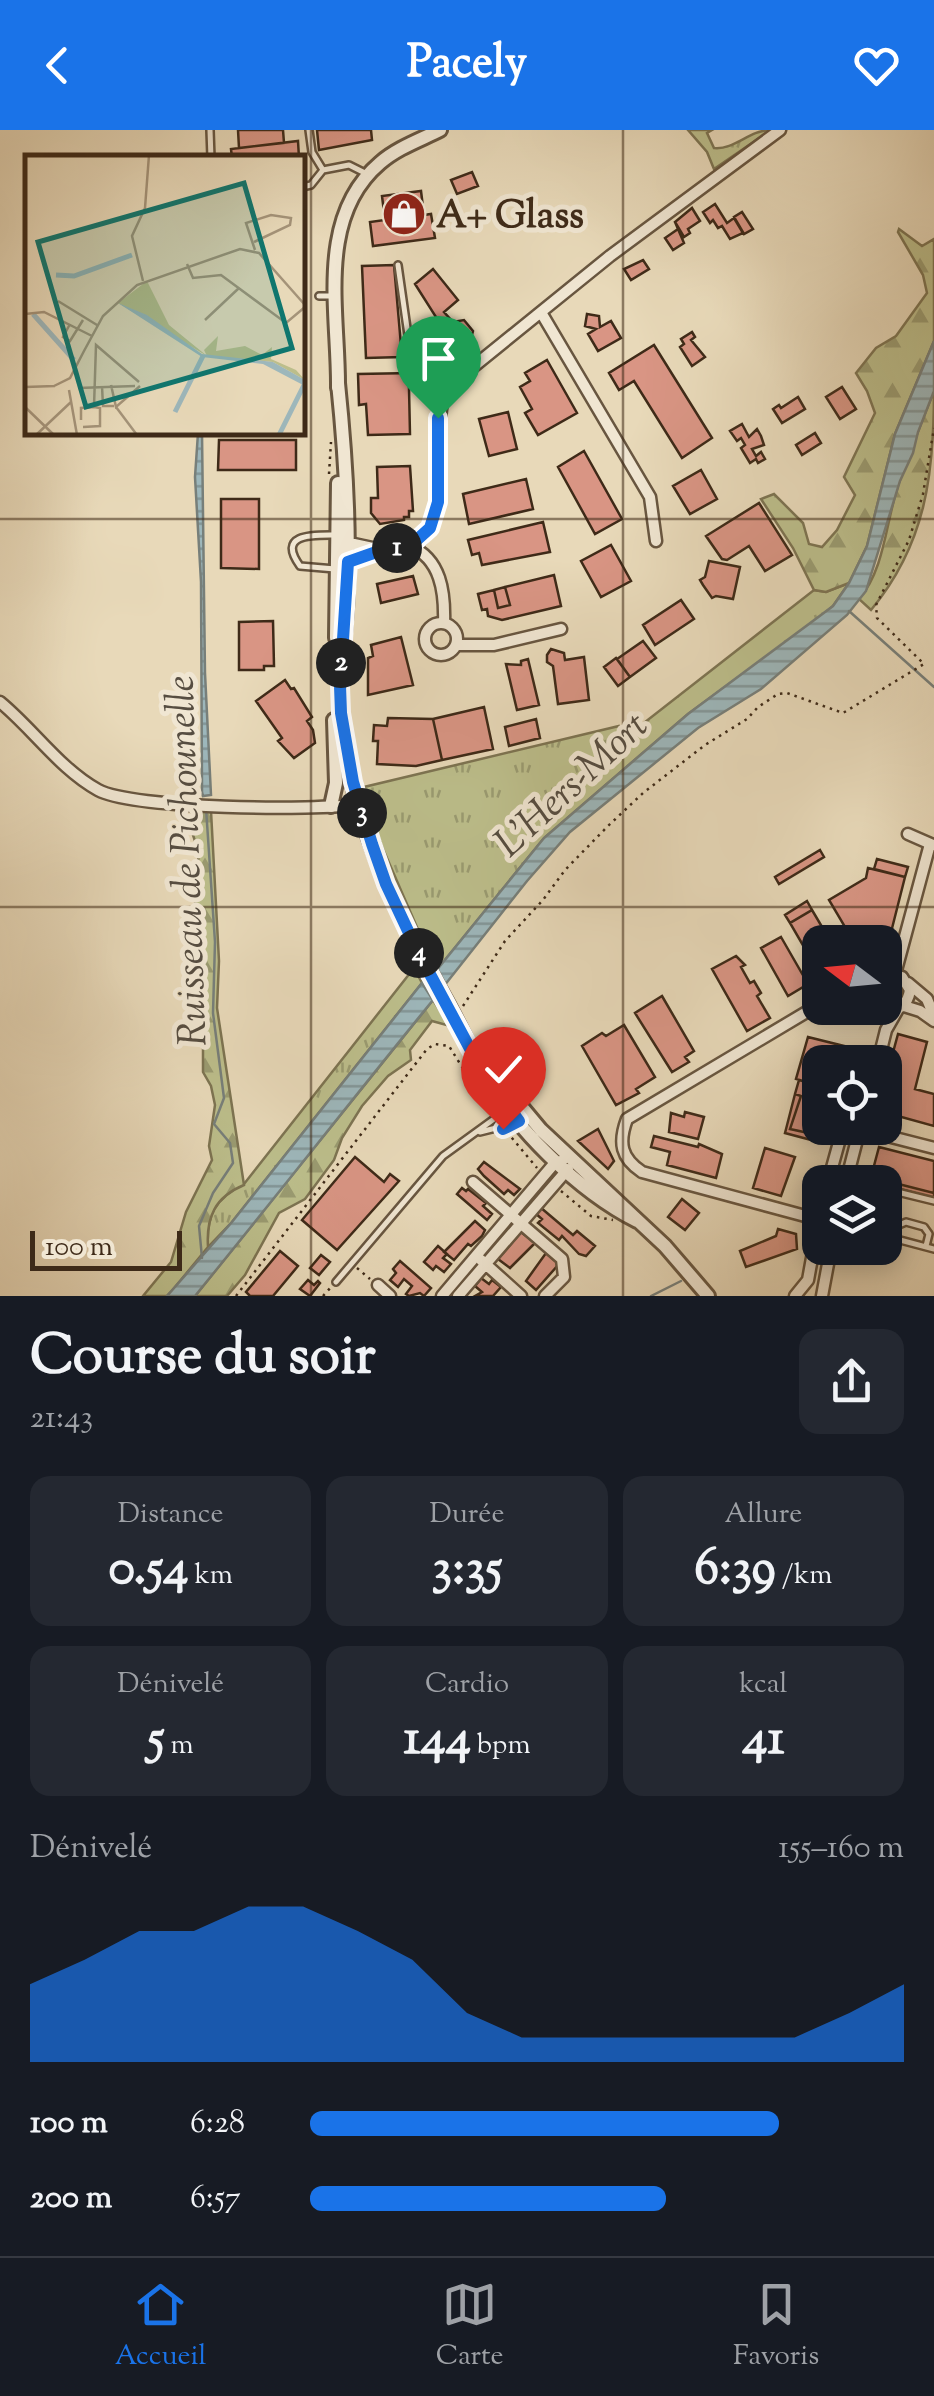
<!DOCTYPE html>
<html lang="fr">
<head>
<meta charset="utf-8">
<style>
  :root { --surface:#171b24; --page:#242831; --text:#f1f3f6; --muted:#9ea1a6; --line:#363941; --accent:#1a73e8 }
  body { margin:0; font-family:"Sorts Mill Goudy",serif; background:var(--page); color:var(--text); height:100vh; display:flex; flex-direction:column; font-size:38px; white-space:nowrap }
  * { box-sizing:border-box; margin:0 }
  p { font-size:32px; color:var(--muted) }
  .icon { flex:none; width:55px; height:55px; fill:none; stroke:currentColor; stroke-width:2; stroke-linecap:round; stroke-linejoin:round }
  .map { position:relative; height:1166px; overflow:hidden }
  .panel { display:flex; flex-direction:column; background:var(--surface); flex:1 }
  .panel>* { flex:none }
  .needle { width:65px; rotate:286deg }
  .buttons { position:absolute; left:802px; top:795px; display:grid; gap:20px }
  .buttons a { display:grid; place-items:center; width:100px; height:100px; border-radius:20px; background:var(--surface); box-shadow:0 5px 25px #0003; font-size:50px }
  .scale { position:absolute; left:30px; bottom:25px; width:152px; box-sizing:border-box; padding-left:10px; border:5px solid #3e2a18; border-top:0; font-size:28px; line-height:35px; white-space:nowrap; color:#3e2a18; -webkit-text-stroke:8px #f0e6d2; paint-order:stroke }
  .pin { position:absolute; display:grid; place-items:center; width:85px; height:85px; color:#fff; margin:-102px -42px; border-radius:50% 50% 50% 0; rotate:-45deg; box-shadow:0 0 10px #0007 }
  .pin .icon { rotate:45deg }
  .km { position:absolute; width:50px; height:50px; margin:-25px; border-radius:50%; background:#222; color:#fff; font-size:28px; line-height:50px; text-align:center }
  .round { display:grid; place-items:center; flex:none; width:105px; height:105px; border-radius:20px; background:var(--page) }
  .summary { display:flex; align-items:center; justify-content:space-between; height:170px; padding:0 30px }
  h1 { font-size:55px; font-weight:700; line-height:75px }
  .metrics { display:grid; grid-template-columns:repeat(3,1fr); gap:15px; height:170px; padding:10px 30px }
  .metrics div { display:grid; align-content:center; border-radius:20px; background:var(--page); text-align:center }
  .metrics b { font-size:50px; font-weight:700 }
  .metrics small { font-size:28px; font-weight:400 }
  .metrics p { font-size:28px }
  .chart { height:280px; padding:20px 30px }
  .chart p { display:flex; justify-content:space-between }
  .chart svg { width:100%; height:180px; margin-top:10px; fill:var(--accent); opacity:.7 }
  ul { padding:0 30px; list-style:none; font-size:32px }
  li { display:grid; grid-template-columns:160px 120px 1fr; align-items:center; height:75px }
  li i { height:25px; border-radius:12px; background:var(--accent) }
  header { display:flex; justify-content:space-between; align-items:center; height:130px; padding:0 30px; background:var(--accent); color:#fff; font-size:45px; font-weight:700 }
  .menu { display:flex; justify-content:space-around; align-items:center; height:140px; border-top:2px solid var(--line); background:var(--surface); font-size:28px; color:var(--muted) }
  .menu a { display:grid; justify-items:center; gap:5px }
  .menu .active { color:var(--accent) }
  .map>svg:first-child { display:block }
  .grass { fill:url(#grass-tufts); stroke:#7d7452; stroke-width:2.5 }
  .forest { fill:url(#forest-firs); stroke:#7d7452; stroke-width:2.5 }
  .water { fill:url(#water-rules); stroke:#777f7a; stroke-width:2.5 }
  .lines { fill:none; stroke-linecap:round; stroke-linejoin:round }
  .stream { stroke:#777f7a; stroke-width:2.5 }
  .building { fill:#d99584; stroke:#3e2a18; stroke-width:2.5 }
  .service-casing { stroke:#685640; stroke-width:10 }
  .minor-casing { stroke:#685640; stroke-width:15 }
  .tertiary-casing { stroke:#685640; stroke-width:18 }
  .path { stroke:#3e2a18; stroke-width:2.5; stroke-dasharray:2.5 5; stroke-linecap:butt }
  .service { stroke:#f0e6d2; stroke-width:5 }
  .minor { stroke:#f0e6d2; stroke-width:10 }
  .tertiary { stroke:#f0e6d2; stroke-width:12 }
  .route-casing { stroke:#fff; stroke-width:20 }
  .route { stroke:#1a73e8; stroke-width:12 }
  .grid { fill:none; stroke:#3e2a18; stroke-width:2.5; stroke-opacity:0.55 }
  .labels { text-anchor:middle; stroke-width:10; stroke-linejoin:round; paint-order:stroke }
  .poi-label { font-size:38px; font-weight:bold; fill:#3e2a18; stroke:#f0e6d2; text-anchor:start }
  .water-label { font-size:40px; font-style:italic; fill:#564d41; stroke:#f0e6d2 }
  .inset-river { fill:none; stroke:#9db7bb; stroke-width:5 }
  .inset-road { fill:none; stroke:#a49379; stroke-width:2.5 }
  .view { fill:#0f766e; fill-opacity:0.15; stroke:#0f766e; stroke-width:5 }
  .inset-edge { fill:none; stroke:#3e2a18; stroke-width:5 }
</style>
</head>
<body>
<header><svg class="icon" aria-label="back" viewBox="0 0 24 24"><path d="M15 5l-7 7 7 7"/></svg>Pacely<svg class="icon" aria-label="heart" viewBox="0 0 24 24"><path d="M12 20l-8-8c-3-5 5-10 8-4 3-6 11-1 8 4z"/></svg></header>
<div class="map">
<svg width="934" height="1166" viewBox="0 0 934 1166">
  <defs>
    <pattern id="grass-tufts" width="24" height="20" patternUnits="userSpaceOnUse" patternTransform="scale(2.5)"><rect width="24" height="20" fill="#bcbe8b"/><path d="M3 7l-1-3M5 7V3M7 7l1-3M15 17l-1-3M17 17v-4M19 17l1-3" fill="none" stroke="#9a9b71"/></pattern>
    <pattern id="forest-firs" width="22" height="20" patternUnits="userSpaceOnUse" patternTransform="scale(2.5)"><rect width="22" height="20" fill="#bcbe8b"/><path d="M5 1l3.5 6h-7zM16 11l3.5 6h-7z" fill="#9a9b71"/></pattern>
    <pattern id="water-rules" width="6" height="5" patternUnits="userSpaceOnUse" patternTransform="scale(2.5)"><rect width="6" height="5" fill="#9db7bb"/><path d="M0 2.5h6" fill="none" stroke="#819597"/></pattern>
  </defs>
  <rect width="100%" height="100%" fill="#e8d9b9"/>
  <filter id="stains"><feTurbulence type="fractalNoise" baseFrequency=".002" numOctaves="4"/><feColorMatrix values="0 0 0 0 .2 0 0 0 0 .09 0 0 0 0 .02 0 0 0 .5 -.17"/></filter>
  <radialGradient id="worn" r=".72"><stop offset=".6" stop-color="#630" stop-opacity="0"/><stop offset="1" stop-color="#630" stop-opacity=".3"/></radialGradient>
  <path class="grass" d="M688,0H712L707,3L714,18C735,20 749,0 771,0L714,39L707,22Z
    M849,453L833,476L817,490L688,584L544,708L436,841L380,712L364,657L619,596L626,607L814,460L826,462Z
    M414,838L422,853L232,1092L208,1117C206,1087 215,1067 244,1054Z"/>
  <path class="forest" d="M899,99L922,116L934,109V211L895,304L867,416L849,453L826,462L814,460L793,418L761,369L774,364L803,393L809,414L822,417L837,400L855,365L844,347L875,283L867,261L856,243L876,218L896,206L927,163L923,145L898,102Z
    M934,261C934,344 926,414 871,480L859,469C886,438 886,387 900,350C911,320 922,291 934,261Z
    M211,681L219,831L217,878L244,1055C215,1067 206,1087 208,1117L171,1162L167,1166H143L171,1132L186,1082L212,1030L209,1016L215,975L211,956L203,942V852L194,761L199,723L192,702V682Z
    M433,870L450,896L432,891L410,920L411,930L388,946L362,976L342,1008L334,1030L305,1069L279,1083L245,1145L227,1166H195Z"/>
  <path class="water" d="M934,211V261L918,302L913,323L900,351L866,461L847,485L761,559L698,598L570,702L527,751L444,856L436,841L544,708L688,584L833,476L849,453L867,416L895,304Z
    M198,303H202L205,543L211,665L203,666L202,662L201,452L195,347Z
    M422,853L433,870C353,968 275,1068 195,1166H167L232,1092Z"/>
  <g class="lines">
    <path class="stream" d="M849,481L934,557
      M202,1128L199,1096L213,1063L233,1033L230,1013L214,994L224,968L213,883L215,812L206,678
      M651,1166L681,1151"/>
  </g>
  <path class="building" d="M238,0H283L284,13L239,18Z
    M317,0H371L372,10L319,20Z
    M298,11L299,28H232L231,19Z
    M472,42L478,56L457,64L451,50Z
    M421,61L424,85L431,84L435,108L373,116L370,92L385,90L382,66Z
    M715,74L727,93L734,88L743,103L730,109L722,96L718,98L713,90L710,93L703,82Z
    M692,78L700,91L688,99L690,103L684,107L675,92Z
    M742,82L753,99L744,104L734,87Z
    M675,92L684,113L673,120L665,108L678,99Z
    M643,130L649,139L631,150L624,139Z
    M394,135L402,227L366,228L362,136Z
    M433,139L458,170L444,182L453,192L464,190L473,201L471,208L461,216L454,215L432,191L436,187L415,154Z
    M587,184L599,186L600,197L611,191L621,208L598,221L588,204L596,199L585,196Z
    M692,202L695,207L691,210L705,227L692,236L680,217L684,214L681,209Z
    M654,215L712,308L682,328L634,251L619,260L609,243Z
    M547,230L577,283L538,305L525,283L532,279L520,257L530,251L525,243Z
    M419,238L427,247L421,251L420,258H409L410,304L368,305L366,274L359,275L358,244L413,243Z
    M842,257L856,279L840,289L826,267Z
    M798,267L805,279L782,293L773,279L779,275L781,278Z
    M508,282L517,319L489,326L479,289Z
    M742,294L749,307L757,299L761,306L764,315L752,319L756,326L761,322L765,329L758,333L756,329L750,333L741,318L745,315L741,308L737,311L730,301Z
    M815,303L821,313L802,325L796,315Z
    M219,310H296V340H218Z
    M584,321L622,389L595,404L558,337Z
    M410,336L413,381H409V387H404V390L380,394L371,383V368H378L377,337Z
    M701,340L717,369L690,384L673,356Z
    M526,349L533,379L469,394L463,364Z
    M221,369H259V439L221,438Z
    M759,373L792,425L765,441L749,416L727,430L722,429L706,406Z
    M543,392L550,422L482,435L479,423L472,425L468,410Z
    M611,415L631,451L601,467L581,431Z
    M709,431L740,437L733,469L716,466L712,468L703,455L700,450L705,447Z
    M554,445L561,476L502,490L488,486L487,479L482,480L478,464L494,460L498,478L510,475L505,457Z
    M413,446L418,464L381,473L377,454Z
    M505,457L510,475L498,478L494,460Z
    M681,470L694,489L655,515L643,495Z
    M273,491L274,536H264V540H239V492Z
    M401,507L413,555L368,565V528L373,526L371,515Z
    M643,511L656,528L630,547L617,529Z
    M551,519L564,523L565,530L584,527L589,570L558,574L553,536L547,532V525Z
    M616,528L630,547L618,556L604,537Z
    M528,529L539,575L517,580L506,534L521,535V531Z
    M285,550L291,559L294,558L312,587L307,591L313,600L315,613L294,628L278,611L282,608L256,571Z
    M484,577L493,619L442,630L433,589Z
    M388,588L433,589L442,630L416,636L377,634L378,611H373L374,595L387,596Z
    M536,589L540,608L509,616L505,597Z
    M820,720L824,727L779,754L775,747Z
    M877,729L908,737L905,747L874,739Z
    M868,738L905,747L885,826V812H849L851,807L829,770L866,748Z
    M807,771L812,780L790,793L785,785Z
    M812,780L831,812H820V833L815,836L790,793Z
    M781,807L808,854L788,866L761,818Z
    M736,826L745,835L741,837L750,853L754,851L761,863L757,866L770,888L747,901L712,839Z
    M662,866L694,921L685,927L689,932L672,942L635,883Z
    M624,895L655,947L636,959L639,963L616,975L582,916L602,903L606,906Z
    M898,904L927,912L915,959L934,964V996L887,983L885,952Z
    M808,907L844,916L840,931L846,932H820V956L796,949Z
    M799,950L820,956L822,998L815,997L813,1004L790,999L801,966L795,964Z
    M795,964L801,966L790,999L813,1004L811,1010L785,1003Z
    M685,982L704,987L698,1009L669,1002L671,983L684,987Z
    M598,999L614,1031L608,1039L578,1011Z
    M654,1006L698,1017L699,1014L722,1024L716,1048L667,1035L670,1022L651,1017Z
    M879,1017L934,1031V1063L871,1047Z
    M765,1018L795,1027L781,1066L753,1058Z
    M355,1027L384,1052L390,1044L399,1051L337,1120L302,1090Z
    M484,1032L520,1059L514,1065L508,1060L504,1064L484,1046L478,1039Z
    M871,1047L934,1063V1068L870,1051Z
    M462,1058L466,1061L468,1059L486,1073L483,1076L492,1084L487,1090L457,1064Z
    M682,1069L699,1083L685,1100L668,1087Z
    M540,1077L573,1105L577,1101L595,1116L586,1126L579,1124L562,1106L559,1110L538,1093L542,1089L535,1083Z
    M475,1091L485,1100L482,1106L471,1116L468,1114L454,1130L444,1122Z
    M778,1099L796,1104L797,1119L746,1137L740,1121L776,1106Z
    M521,1102L535,1113L510,1138L498,1129Z
    M438,1116L447,1124L443,1128L451,1134L444,1142L436,1136L433,1140L424,1132Z
    M280,1121L298,1136L273,1166H250L246,1162Z
    M546,1123L559,1134L536,1160L526,1151Z
    M321,1125L330,1132L319,1145L310,1138Z
    M400,1131L431,1158L424,1166L420,1163L409,1166L406,1164L412,1156L404,1149L398,1157L390,1150L396,1143L393,1139Z
    M481,1148L489,1154L492,1150L501,1157L493,1166H475L482,1162L475,1156Z
    M308,1150L314,1155L318,1151L320,1153L310,1166L300,1159Z"/>
  <g class="lines">
    <g class="service-casing">
      <path id="service" d="M210,0L211,28
        M309,0L312,22L323,40
        M302,57L311,55L323,40L349,35L367,44
        M398,135L408,205L445,256
        M319,166H334
        M335,439L300,436C276,403 314,405 335,405
        M480,1002L516,993
        M885,1059L934,1071
        M885,1101L906,1092L924,1097L929,1104L926,1116
        M885,1106L934,1119
        M336,1152L443,1026L505,981"/>
    </g>
    <g class="minor-casing">
      <path id="minor" d="M542,184L650,367L656,411
        M343,415L354,414L382,420
        M410,416C441,429 445,462 444,493
        M342,428C355,436 370,422 385,419C392,418 401,419 408,417C458,401 427,298 447,258L610,126L780,0
        M425 509a16 16 0 1 1 32 0a16 16 0 1 1-32 0Z
        M456,515H494L561,499
        M0,572C33,599 60,639 98,660C133,679 315,681 360,674
        M908,704L933,715
        M895,844L930,714
        M908,853L927,869L934,886
        M820,874L627,989C618,1013 621,1028 642,1042L820,1090
        M904,876L920,881L934,891
        M884,878C899,883 908,874 910,860L902,847L885,846
        M878,932L886,900L898,879
        M860,999L934,1018
        M473,1052L562,1129L564,1147L545,1166
        M828,1052L843,998
        M846,1052L860,998
        M481,1130L521,1166
        M378,1155L390,1166
        M442,1166L553,1035L563,1030
        M458,1166L568,1039
        M795,1166L808,1150L820,1084
        M822,1166L831,1118"/>
    </g>
    <g class="tertiary-casing">
      <path id="tertiary" d="M338,253C345,321 350,390 347,459C346,502 337,544 341,588C351,689 397,783 446,871C458,893 469,916 481,938C513,997 578,1061 637,1091
        M338,258C339,184 315,88 380,33C397,18 420,10 440,0
        M336,508L338,353
        M331,676L336,653L334,590
        M495,945L541,1000L665,1116L708,1166"/>
    </g>
    <path class="path" d="M329,344L331,312
      M463,876L505,811L543,770L565,740L608,696L643,663L705,615L747,589L758,577L778,564L787,563L843,583L924,534L877,488L876,475L909,410L923,364L934,298
      M507,1002L537,1038
      M561,1061L591,1086L613,1090
      M357,1138L370,1149
      M236,1166L427,919L435,914L449,916L490,982
      M323,1166L332,1156"/>
    <use href="#service" class="service"/>
    <use href="#minor" class="minor"/>
    <use href="#tertiary" class="tertiary"/>
  </g>
  <g class="lines">
    <g class="route-casing">
      <path id="route" d="M438,288V372L430,398L410,416L382,420L348,432L340,556L341,583L353,652L372,714L386,754L417,820L482,941L519,991L503,999"/>
    </g>
    <use href="#route" class="route"/>
  </g>
  <path class="grid" d="M311,0V1166M623,0V1166M0,389H934M0,777H934"/>
  <defs>
    <g id="shop-disc" transform="scale(2.25)"><circle r="9.5" fill="#8f2418" stroke="#f0e6d2"/><path d="M-5-2.5h2.3a2.7 3.5 0 0 1 5.4 0H5L5.5 6h-11ZM-1.5-2.5h3a1.5 2.3 0 0 0-3 0Z" fill="#fff"/></g>
  </defs>
  <g fill-rule="evenodd">
    <use href="#shop-disc" x="404" y="84"/>
  </g>
  <g class="labels">
    <g class="poi-label">
      <text x="436" y="97">A+ Glass</text>
    </g>
    <g class="water-label">
      <text transform="translate(570 653) rotate(-43)" y="14">L'Hers-Mort</text>
      <text transform="translate(185 731) rotate(-92)" y="14">Ruisseau de Pichounelle</text>
    </g>
  </g>
  <g transform="translate(25 25)">
    <rect width="280" height="280" fill="#e8d9b9"/>
    <path d="M122,126L144,170L182,201L93,148Z" fill="#bcbe8b"/>
    <path d="M193,181L191,196L220,191L237,200L247,192L246,204L271,215L280,225L248,207L182,201L179,195Z" fill="#bcbe8b"/>
    <path d="M93,148L122,160L177,199L248,207L280,225V231L238,209L177,202Z" fill="#9db7bb"/>
    <path class="inset-river" d="M31,120L49,121L107,100M8,159L49,205M150,257L178,201M254,280L280,228"/>
    <path class="inset-road" d="M229,87L265,70L266,63L246,60L221,68L230,95M162,109L168,123L196,120L261,168L280,152M118,126L107,81L120,53L124,0M33,146L72,170M0,159L19,157L67,181M180,165L214,133M45,169L38,182L45,186L58,165M59,196L78,161L112,130L215,94L234,98L280,150M86,230L91,252L115,231M29,231L45,223L59,196M77,231L78,251H89M0,232L30,231M53,233L110,231M44,235L52,280M0,252L29,280M91,252L112,280M56,265V253L69,252L71,190L114,227M58,272L75,271V253L69,252M11,280L46,247"/>
    <path class="view" d="M219,28L267,193L61,252L13,87Z"/>
    <rect width="280" height="280" class="inset-edge"/>
  </g>
  <rect width="100%" height="100%" filter="url(#stains)"/>
  <rect width="100%" height="100%" fill="url(#worn)"/>
</svg>
<div class="buttons">
<a><svg class="needle" viewBox="-14 -14 28 28"><path d="M0-13l5 13h-10z" fill="#e53935"/><path d="M0 13l5-13h-10z" fill="#9ea1a6"/></svg></a>
<a><svg class="icon" aria-label="locate" viewBox="0 0 24 24"><circle cx="12" cy="12" r="6"/><path d="M12 2v4M12 18v4M2 12h4M18 12h4"/></svg></a>
<a><svg class="icon" aria-label="layers" viewBox="0 0 24 24"><path d="M12 4l9 5-9 5-9-5zM3 14l9 5 9-5"/></svg></a>
</div>
<div class="scale">100 m</div>
<div class="pin" style="left:438px;top:288px;background:#1e9e55"><svg class="icon" aria-label="arrive" viewBox="0 0 24 24"><path d="M6 21V4h12l-3 4 3 4H6"/></svg></div>
<div class="pin" style="left:503px;top:999px;background:#d93025"><svg class="icon" aria-label="check" viewBox="0 0 24 24"><path d="M5 12l5 5 9-10"/></svg></div>
<b class="km" style="left:397px;top:418px">1</b>
<b class="km" style="left:341px;top:533px">2</b>
<b class="km" style="left:362px;top:683px">3</b>
<b class="km" style="left:419px;top:823px">4</b>
</div>
<section class="panel">
<div class="summary"><div><h1>Course du soir</h1><p>21:43</p></div><a class="round"><svg class="icon" aria-label="share" viewBox="0 0 24 24"><path d="M12 15V3M7 8l5-5 5 5M5 13v7h14v-7"/></svg></a></div>
<div class="metrics">
<div><p>Distance</p><b>0.54<small> km</small></b></div>
<div><p>Durée</p><b>3:35</b></div>
<div><p>Allure</p><b>6:39<small> /km</small></b></div>
</div>
<div class="metrics">
<div><p>Dénivelé</p><b>5<small> m</small></b></div>
<div><p>Cardio</p><b>144<small> bpm</small></b></div>
<div><p>kcal</p><b>41</b></div>
</div>
<div class="chart"><p><span>Dénivelé</span>155–160 m</p>
<svg viewBox="0 0 160 44" preserveAspectRatio="none"><path d="M0 44V25L10 19L20 12L30 12L40 6L50 6L60 12L70 19L80 32L90 38L100 38L110 38L120 38L130 38L140 38L150 32L160 25V44z"/></svg>
</div>
<ul>
<li><b>100 m</b>6:28<i style="width:79%"></i></li>
<li><b>200 m</b>6:57<i style="width:60%"></i></li>
</ul>
</section>
<nav class="menu">
<a class="active"><svg class="icon" aria-label="home" viewBox="0 0 24 24"><path d="M3 11l9-7 9 7M6 9v11h12V9"/></svg>Accueil</a>
<a><svg class="icon" aria-label="map" viewBox="0 0 24 24"><path d="M3 6l6-2 6 2 6-2v14l-6 2-6-2-6 2zM9 4v14M15 6v14"/></svg>Carte</a>
<a><svg class="icon" aria-label="saved" viewBox="0 0 24 24"><path d="M7 4h10v16l-5-4-5 4z"/></svg>Favoris</a>
</nav>
</body>
</html>
